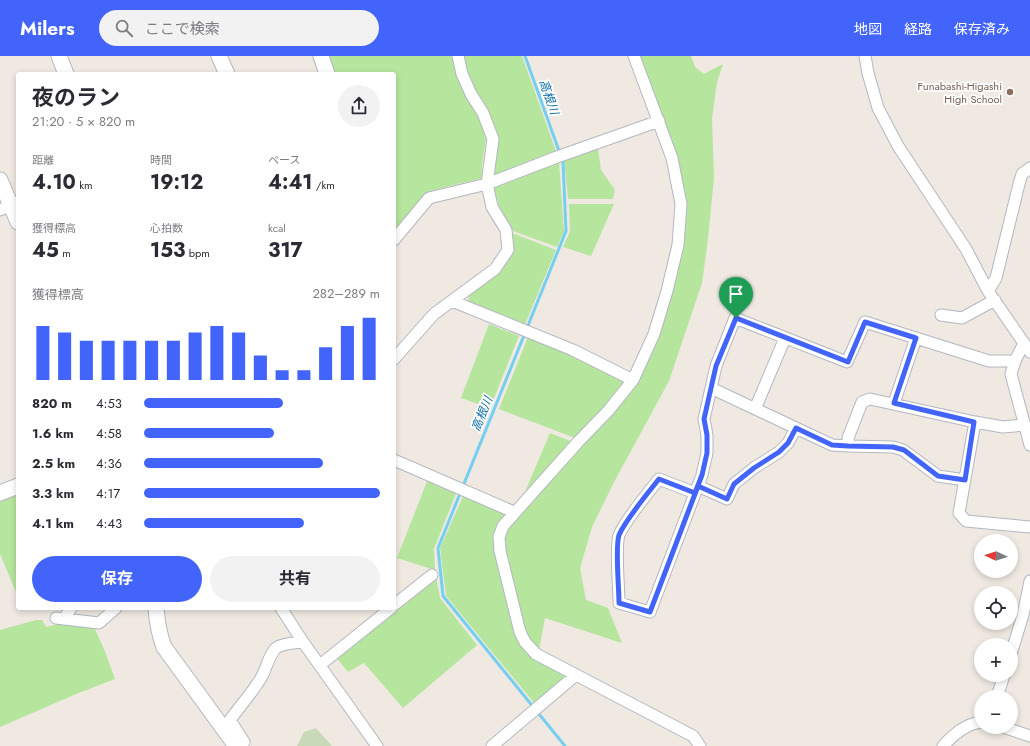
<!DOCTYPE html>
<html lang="ja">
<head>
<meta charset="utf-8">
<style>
  :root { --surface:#fff; --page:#f2f2f3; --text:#2b2b33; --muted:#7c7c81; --accent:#4264fb }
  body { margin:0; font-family:Jost,"Noto Sans JP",sans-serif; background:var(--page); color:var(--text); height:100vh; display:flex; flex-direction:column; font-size:15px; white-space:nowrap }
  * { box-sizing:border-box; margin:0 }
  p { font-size:13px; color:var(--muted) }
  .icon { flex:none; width:22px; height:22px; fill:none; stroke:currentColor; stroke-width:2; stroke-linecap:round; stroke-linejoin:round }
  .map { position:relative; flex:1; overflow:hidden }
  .drawer { position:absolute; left:16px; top:16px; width:380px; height:538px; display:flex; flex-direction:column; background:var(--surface); border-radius:4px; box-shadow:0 2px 6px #0003 }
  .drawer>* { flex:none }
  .needle { width:26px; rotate:273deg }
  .fabs { position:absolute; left:974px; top:478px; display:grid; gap:8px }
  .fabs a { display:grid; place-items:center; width:44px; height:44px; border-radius:50%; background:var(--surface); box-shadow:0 2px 6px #0003; font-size:20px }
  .pin { position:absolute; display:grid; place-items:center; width:34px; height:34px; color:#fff; margin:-41px -17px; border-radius:50% 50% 50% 0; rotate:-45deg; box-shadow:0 0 4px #0007 }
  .pin .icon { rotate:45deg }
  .round { display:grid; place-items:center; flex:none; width:42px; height:42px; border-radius:21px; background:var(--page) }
  .headline { display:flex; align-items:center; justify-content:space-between; height:68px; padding:0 16px }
  h1 { font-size:22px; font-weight:700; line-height:30px }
  .stats { display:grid; grid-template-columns:repeat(3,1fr); gap:6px; height:68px; padding:4px 16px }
  .stats div { display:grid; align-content:center }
  .stats b { font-size:20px; font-weight:700 }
  .stats small { font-size:11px; font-weight:400 }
  .stats p { font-size:11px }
  .chart { height:112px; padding:8px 16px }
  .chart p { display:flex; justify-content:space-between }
  .chart svg { width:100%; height:72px; margin-top:4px; stroke:var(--accent); stroke-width:6 }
  .action { display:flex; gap:8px; margin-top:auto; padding:8px 16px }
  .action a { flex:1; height:46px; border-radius:24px; background:var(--accent); color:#fff; font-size:16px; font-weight:700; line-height:46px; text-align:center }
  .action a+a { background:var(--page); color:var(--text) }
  ul { padding:0 16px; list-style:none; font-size:13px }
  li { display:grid; grid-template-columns:64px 48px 1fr; align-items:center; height:30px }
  li i { height:10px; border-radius:5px; background:var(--accent) }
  header { display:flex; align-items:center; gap:24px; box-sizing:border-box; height:56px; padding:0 20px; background:var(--accent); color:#fff }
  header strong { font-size:19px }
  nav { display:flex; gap:22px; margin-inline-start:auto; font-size:14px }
  .search { width:280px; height:36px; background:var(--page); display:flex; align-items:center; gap:10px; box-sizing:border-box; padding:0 14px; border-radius:22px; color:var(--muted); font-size:15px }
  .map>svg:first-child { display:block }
  .green { fill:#b6e59e }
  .cemetery { fill:#c8d9b8 }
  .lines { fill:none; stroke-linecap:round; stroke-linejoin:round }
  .stream { stroke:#75cff0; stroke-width:3 }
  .street-casing { stroke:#b4b7c1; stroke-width:13 }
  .secondary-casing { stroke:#b4b7c1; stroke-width:17 }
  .street { stroke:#fff; stroke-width:11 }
  .secondary { stroke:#fff; stroke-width:15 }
  .route-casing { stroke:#fff; stroke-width:8 }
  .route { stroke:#4264fb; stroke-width:5 }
  .education-dot { fill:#8d6e63; stroke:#fff; stroke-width:1.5 }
  .labels { text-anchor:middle; stroke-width:3.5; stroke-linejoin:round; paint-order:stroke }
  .education-label { font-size:11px; fill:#785e54; stroke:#fff; text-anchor:end }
  .water-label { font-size:12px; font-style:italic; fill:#0d6fa3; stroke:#fff }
</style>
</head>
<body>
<header>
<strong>Milers</strong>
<div class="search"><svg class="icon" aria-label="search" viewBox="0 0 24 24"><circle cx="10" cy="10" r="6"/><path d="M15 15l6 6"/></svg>ここで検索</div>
<nav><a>地図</a><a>経路</a><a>保存済み</a></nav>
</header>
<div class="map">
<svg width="1030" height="690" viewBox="0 0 1030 690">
  <rect width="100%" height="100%" fill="#efe9e1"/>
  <path class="green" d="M325,0H454L478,58L486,83L482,109L483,122L430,135L394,179V18H332Z
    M461,0H522L557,98L491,120L496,82L473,36Z
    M639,0H691L695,11L704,18L723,8L717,26L712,63L714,122L708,183L702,227L669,325L613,428L592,471L580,512L586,544L608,552L622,587L545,562L539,594L528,583L524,573L505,495L504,482L506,471L608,359L659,276L685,146Z
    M598,93L601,114L615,134L613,143H568L564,103Z
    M559,106L564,176L557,191L513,175L499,150L493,128Z
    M569,148H614L591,200L563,191L570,175Z
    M512,177L556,194L524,271L468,246L470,237L512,195Z
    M489,268L519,280L490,352L461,342Z
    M528,281L585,306L626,326L605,352L575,382L499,353Z
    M550,377L573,386L522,443Z
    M428,423L457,435L434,493L435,514L397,502Z
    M18,436V541L0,498V445Z
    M464,438L508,457L499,470L515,575L570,619L535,648L446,540L440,492Z
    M436,521L440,542L477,589L403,652L364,607L348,616L336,601Z
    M36,564H42L46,571L58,568L94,571L104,593L115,623L76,638L0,671V574Z"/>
  <path class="cemetery" d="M316,672L332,690H297L304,676Z"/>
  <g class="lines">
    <path class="stream" d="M525,0L563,106L566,175L527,272
      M525,277L438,492L443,540L565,690"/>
    <g class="street-casing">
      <path id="street" d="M634,0L672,102L681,148L678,189L667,235L654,278L633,324L608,355L578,386L503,470L499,481L500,495L520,576L525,586L536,598L693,680L700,690
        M865,0L868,17L878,52L898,90L966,193L988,235L1030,296
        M0,154L18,146
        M394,184L429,142L487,128L557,101L659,65
        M988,235L996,222L1019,128L1022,118L1030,112
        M452,245L573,294L633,324
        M941,259L962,262L995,244
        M1024,287L1015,305L1011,318L1030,389
        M394,303L434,258L495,213L508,194L506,174L492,151L487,128L493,83L483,57L471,38L462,18L458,0
        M711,332L832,389L849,390
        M894,347L916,282
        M755,353L785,282
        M975,366L959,457L966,465L1030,471
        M394,404L514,456
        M965,424L938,420L903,394L893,391L849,390L848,382L862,346L870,343L975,366L1003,371L1025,369
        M698,430L727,443L734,428L754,412L779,396L788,387L796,372
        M695,437L659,423C648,437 626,463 619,479C615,491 619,531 619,547L650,556L702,419L707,397V379L704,363L716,310L735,262L847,306L865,266L989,305H1015
        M394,549L432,519
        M281,552L303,586L377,690
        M56,562L99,567L116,552
        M64,563L71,552
        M1011,598L1023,559L1030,525
        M320,609L391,552
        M997,641L1004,619
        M1003,671L1030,680
        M239,690L244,686L230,664C240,650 252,637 261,622C267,612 268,600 276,592C283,587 295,587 303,586
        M492,690L576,619
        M943,690C953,679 965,668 981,666"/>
    </g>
    <g class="secondary-casing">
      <path id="secondary" d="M59,0L66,18
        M219,0L227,18
        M321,0L327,18
        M0,124L18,166
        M0,437L18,430
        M156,552C157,566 159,578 164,591L236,690"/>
    </g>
    <use href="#street" class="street"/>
    <use href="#secondary" class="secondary"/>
  </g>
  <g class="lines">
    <g class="route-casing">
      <path id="route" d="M736,262L716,310L704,363L707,379V397L702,419L695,437L659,423C648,437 626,463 619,479C615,491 619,531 619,547L650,556L698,430L727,443L734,428L754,412L779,396L788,387L796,372L832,389L848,390L893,391L904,394L938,420L965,424L974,366L894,347L916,282L865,266L848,306L736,262"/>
    </g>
    <use href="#route" class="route"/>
  </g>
  <circle class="education-dot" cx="1010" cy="36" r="4"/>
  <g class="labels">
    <g class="education-label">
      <text x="1002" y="34">Funabashi-Higashi<tspan x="1002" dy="13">High School</tspan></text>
    </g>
    <g class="water-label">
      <text transform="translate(549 41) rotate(71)" y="4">高根川</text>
      <text transform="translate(482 358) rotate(-68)" y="4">高根川</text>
    </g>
  </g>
</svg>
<div class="fabs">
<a><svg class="needle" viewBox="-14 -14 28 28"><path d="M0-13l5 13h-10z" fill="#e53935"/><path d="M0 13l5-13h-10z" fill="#7c7c81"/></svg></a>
<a><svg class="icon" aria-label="locate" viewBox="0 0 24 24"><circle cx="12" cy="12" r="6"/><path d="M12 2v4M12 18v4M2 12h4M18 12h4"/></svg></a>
<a>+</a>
<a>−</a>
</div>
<div class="pin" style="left:736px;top:262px;background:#1e9e55"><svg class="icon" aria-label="arrive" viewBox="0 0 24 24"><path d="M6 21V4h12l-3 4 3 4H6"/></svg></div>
<section class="drawer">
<div class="headline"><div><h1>夜のラン</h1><p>21:20 · 5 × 820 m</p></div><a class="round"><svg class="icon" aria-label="share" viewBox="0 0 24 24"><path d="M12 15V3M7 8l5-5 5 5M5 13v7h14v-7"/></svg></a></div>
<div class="stats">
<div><p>距離</p><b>4.10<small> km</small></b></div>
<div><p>時間</p><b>19:12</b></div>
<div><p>ペース</p><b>4:41<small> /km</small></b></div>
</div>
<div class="stats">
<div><p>獲得標高</p><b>45<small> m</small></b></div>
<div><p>心拍数</p><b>153<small> bpm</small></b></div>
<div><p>kcal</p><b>317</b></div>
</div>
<div class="chart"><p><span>獲得標高</span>282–289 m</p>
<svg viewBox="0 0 160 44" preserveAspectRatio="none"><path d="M5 44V11M15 44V15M25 44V20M35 44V20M45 44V20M55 44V20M65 44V20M75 44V15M85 44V11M95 44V15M105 44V29M115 44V38M125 44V38M135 44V24M145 44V11M155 44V6"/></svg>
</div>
<ul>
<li><b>820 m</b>4:53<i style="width:59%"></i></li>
<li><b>1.6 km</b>4:58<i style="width:55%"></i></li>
<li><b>2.5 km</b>4:36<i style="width:76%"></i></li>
<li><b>3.3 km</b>4:17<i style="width:100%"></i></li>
<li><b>4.1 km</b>4:43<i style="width:68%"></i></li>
</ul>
<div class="action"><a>保存</a><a>共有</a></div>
</section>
</div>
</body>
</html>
